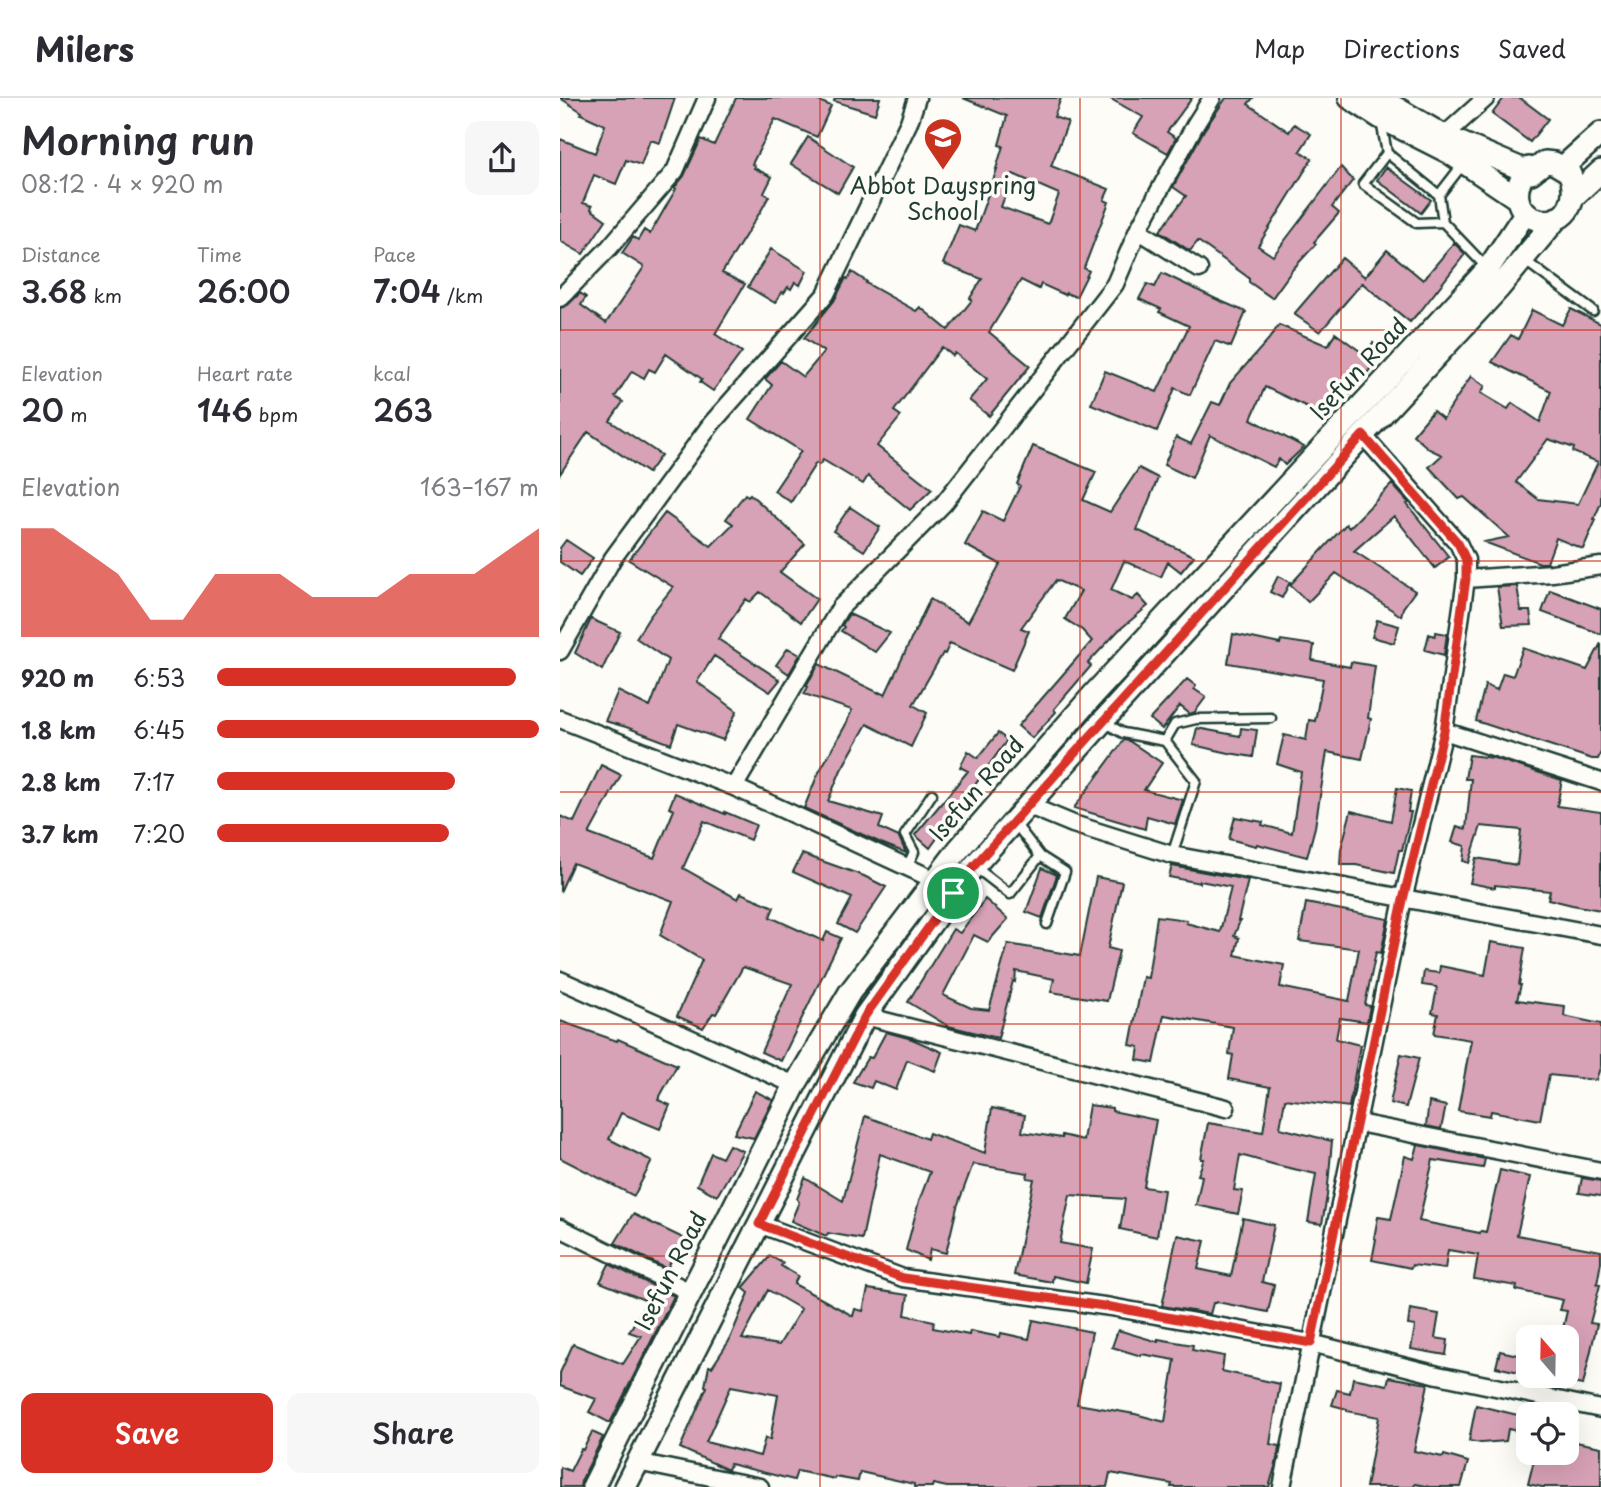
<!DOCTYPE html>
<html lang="en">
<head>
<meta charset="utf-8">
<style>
  :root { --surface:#fff; --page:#f7f7f7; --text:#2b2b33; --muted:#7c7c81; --line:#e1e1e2; --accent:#d93025 }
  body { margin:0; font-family:"Playpen Sans",sans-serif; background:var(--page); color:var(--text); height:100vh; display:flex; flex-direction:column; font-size:26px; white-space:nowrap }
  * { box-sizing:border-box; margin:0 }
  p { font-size:23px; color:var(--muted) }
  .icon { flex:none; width:38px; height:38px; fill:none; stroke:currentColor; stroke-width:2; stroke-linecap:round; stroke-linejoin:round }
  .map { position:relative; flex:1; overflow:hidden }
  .drawer { display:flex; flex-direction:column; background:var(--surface); width:560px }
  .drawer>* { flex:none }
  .needle { width:46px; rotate:340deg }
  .fabs { position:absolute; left:956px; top:1227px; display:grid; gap:14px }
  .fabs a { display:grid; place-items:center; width:63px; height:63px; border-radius:14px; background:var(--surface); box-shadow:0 7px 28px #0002; font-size:35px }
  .pin { position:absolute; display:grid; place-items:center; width:60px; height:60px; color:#fff; margin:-30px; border:4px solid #fff; border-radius:50%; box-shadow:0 2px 7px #0007 }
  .round { display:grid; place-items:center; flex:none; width:74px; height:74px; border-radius:14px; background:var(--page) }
  .head { display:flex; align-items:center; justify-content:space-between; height:119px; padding:0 21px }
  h1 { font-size:38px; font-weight:600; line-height:52px }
  .figures { display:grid; grid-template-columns:repeat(3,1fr); gap:10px; height:119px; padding:7px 21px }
  .figures div { display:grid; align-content:center }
  .figures b { font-size:30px; font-weight:600 }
  .figures small { font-size:19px; font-weight:400 }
  .figures p { font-size:19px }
  .chart { height:196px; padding:14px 21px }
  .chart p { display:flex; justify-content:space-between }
  .chart svg { width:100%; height:126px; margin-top:7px; fill:var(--accent); opacity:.7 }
  .primary-button { display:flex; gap:14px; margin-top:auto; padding:14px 21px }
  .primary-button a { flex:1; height:80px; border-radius:14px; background:var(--accent); color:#fff; font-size:28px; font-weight:600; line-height:80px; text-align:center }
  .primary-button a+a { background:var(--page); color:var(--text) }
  ul { padding:0 21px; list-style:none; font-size:23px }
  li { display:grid; grid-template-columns:112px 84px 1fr; align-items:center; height:52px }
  li i { height:18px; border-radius:9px; background:var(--accent) }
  header { display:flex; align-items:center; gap:42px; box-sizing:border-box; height:98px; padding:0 35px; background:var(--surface); border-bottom:2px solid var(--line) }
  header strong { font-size:33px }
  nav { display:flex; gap:38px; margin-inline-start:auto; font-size:24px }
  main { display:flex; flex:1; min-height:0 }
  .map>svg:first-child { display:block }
  .building { fill:#d7a1b6; stroke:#1f3d34; stroke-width:2; fill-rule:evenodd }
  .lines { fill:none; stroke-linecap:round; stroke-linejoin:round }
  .lane-casing { stroke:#1f3d34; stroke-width:13 }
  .street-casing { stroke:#1f3d34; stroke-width:21 }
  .secondary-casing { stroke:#1f3d34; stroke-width:26 }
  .lane { stroke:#fdfcf7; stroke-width:8 }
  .street { stroke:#fdfcf7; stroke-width:16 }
  .secondary { stroke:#fdfcf7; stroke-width:21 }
  .route-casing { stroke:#fff; stroke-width:14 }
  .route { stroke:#d93025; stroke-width:9 }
  .grid { fill:none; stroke:#c8321e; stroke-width:2; stroke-opacity:0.55 }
  .labels { text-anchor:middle; stroke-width:7; stroke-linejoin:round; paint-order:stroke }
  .poi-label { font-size:23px; fill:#1f3d34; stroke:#fdfcf7 }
  .street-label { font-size:23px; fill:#1f3d34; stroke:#fdfcf7 }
</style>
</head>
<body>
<header>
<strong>Milers</strong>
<nav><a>Map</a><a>Directions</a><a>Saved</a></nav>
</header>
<main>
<section class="drawer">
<div class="head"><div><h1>Morning run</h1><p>08:12 · 4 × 920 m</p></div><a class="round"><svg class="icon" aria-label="share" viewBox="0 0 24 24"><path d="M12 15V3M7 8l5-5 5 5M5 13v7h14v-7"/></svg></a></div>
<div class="figures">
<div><p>Distance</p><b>3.68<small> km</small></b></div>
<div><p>Time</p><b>26:00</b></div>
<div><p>Pace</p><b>7:04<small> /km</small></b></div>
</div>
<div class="figures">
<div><p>Elevation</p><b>20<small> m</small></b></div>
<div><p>Heart rate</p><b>146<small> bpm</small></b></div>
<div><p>kcal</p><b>263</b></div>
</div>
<div class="chart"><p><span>Elevation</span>163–167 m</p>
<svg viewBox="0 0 160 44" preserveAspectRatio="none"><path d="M0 44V6L10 6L20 14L30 22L40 38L50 38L60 22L70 22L80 22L90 30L100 30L110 30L120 22L130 22L140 22L150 14L160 6V44z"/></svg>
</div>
<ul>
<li><b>920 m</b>6:53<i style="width:93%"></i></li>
<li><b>1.8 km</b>6:45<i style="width:100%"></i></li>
<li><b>2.8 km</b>7:17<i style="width:74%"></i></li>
<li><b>3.7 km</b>7:20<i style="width:72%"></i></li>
</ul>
<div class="primary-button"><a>Save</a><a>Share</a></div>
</section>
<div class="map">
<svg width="1041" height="1389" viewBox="0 0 1041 1389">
  <rect width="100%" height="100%" fill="#fdfcf7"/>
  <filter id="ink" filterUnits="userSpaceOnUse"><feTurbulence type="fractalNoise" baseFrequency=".0143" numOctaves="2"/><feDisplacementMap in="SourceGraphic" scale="14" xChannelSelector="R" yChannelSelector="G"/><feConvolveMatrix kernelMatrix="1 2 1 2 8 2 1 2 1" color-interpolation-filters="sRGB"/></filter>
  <g filter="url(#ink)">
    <path class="building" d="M0,0H115L100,45L90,42L81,67L66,62L56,86L34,77L23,105L32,108L31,111L46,122L23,156L0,143V41L35,55L45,27L21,16L22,14Z
      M176,0H252L271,8L257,39L215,21L192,66L195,68L194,70L212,79L204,95L209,98L202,111L162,175L185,186L155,236L182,254L153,293L140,284L142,281L106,256L95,274L89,271L84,280L72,273L55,299L63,304L50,323L101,357L88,375L28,334L0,376V210L8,207L20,195L26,199L21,207L46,225L84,169L62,155L73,139L78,142L84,132L90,136L116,91L114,90L124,78L141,41L154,47Z
      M275,0H320L315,16L274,3Z
      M403,0H501L494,19L508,24L491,68L549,91L544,102L549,104L524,170L529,173L516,199L506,195L505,197L481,186L479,191L461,182L429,234L470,268L429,318L409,302L427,281L395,255L393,258L382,249L334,313L341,318L317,348L372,391L350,412L308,378L303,386L263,362L259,367L256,365L231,404L214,393L241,353L190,321L212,287L205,281L221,263L243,279L264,254L244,240L274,203L286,180L288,181L292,174L307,184L306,185L356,213L360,209L388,232L412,202L410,200L422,181L383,166L399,127L415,133L437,71H436L443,48L439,47L447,18ZM453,76L499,96L488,126L441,109Z
      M549,0H632L607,34L616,40L608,55L573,35L583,19Z
      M666,0H693L688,6L729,34L734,26L751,36L740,53L752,61L698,148L713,158L781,69L793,82L772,109L779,115L754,144L756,146L733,171L712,200L689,184V180L638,143L630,153L600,133L626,98L613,89L644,32Z
      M944,0H960L988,21L970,44L932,16Z
      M248,39L293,69L278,95L231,66Z
      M826,69L871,102L861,115L817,82Z
      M894,145L905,156L859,215H858L850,224L802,185L760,234L734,216L782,160L805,179L827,152L863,182Z
      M211,151L247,173L240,187L235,184L231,191L228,189L224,195L222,194L215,205L188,189Z
      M602,175L656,201L686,214L671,249L655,243L630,297L615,290L597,333L531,306L545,273L597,294L629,228L599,214L601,211L579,201L587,186L595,189Z
      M1011,211L1041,226V405L1034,421L1036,422L1023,451L996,440L987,465H980L924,444L949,439L904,399L899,401L869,369L882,357L869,351L853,337L873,313L883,321L911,278L925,288L921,295L948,311L952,305L980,324L991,293L932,264L951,237L958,241L972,212L1002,227ZM988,341L1014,350L1013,354L1038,364L1018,406L978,401L956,384Z
      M719,227L768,248L775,235L804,256L813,245L824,254L790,296L781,288L756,313L705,289L691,321L744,349L725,367L719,361L714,369L650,337L632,380L604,367L616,339L631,346L652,304L660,307L670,285L709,241Z
      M473,348L536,374L523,402L550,414L579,370L598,380L577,432L634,458L621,474L608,464L601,479L564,463L551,492L572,502L578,497L588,508L558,533L528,565L531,568L494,611L496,614L472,640L458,628L532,543L522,532L505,521L521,493L496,482L461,530L469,533L452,572L390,545L385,556L383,555L353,607L367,615L351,649L307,626L281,672L268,703L323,719L319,730L339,739L346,755L321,745L244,710L258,676L285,628L292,612L244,596L248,589L246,588L259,566L319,595V594L325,597L370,501L408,524L440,466L405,447L423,413L443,423L460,388L457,386Z
      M832,386L849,405L847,406L889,459L875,470L834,418L794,453L855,493L843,510L841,518L776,475L748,504L730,487L786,426L789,430Z
      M185,396L188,398L190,396L245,446L220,474L257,501L241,524L200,494L190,504L186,501L158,541L220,582L210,594L154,558L137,584L177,613L163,642L118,626L111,646L66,629L45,623L58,593L90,609L108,562L76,540L90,518L113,489L69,462L105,415L151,448L173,426L166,421Z
      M290,409L320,429L304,453L273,433Z
      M6,442L33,460L20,478L0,464V450Z
      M718,478L730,484L722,500L710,494Z
      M957,488L961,513H970L972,527L943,528L937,489Z
      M990,492L1041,511V536L982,514Z
      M289,516L330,535L315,554L281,533L284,529L282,527Z
      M31,521L60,534L42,572L15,555Z
      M817,522L839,528L834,545L812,539Z
      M876,534L887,536L884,557L865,552L869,536L875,538Z
      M673,536L720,546L721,542L754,547L752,562L790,569L791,564L815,568L808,620L811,621L802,661L767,654L755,729L747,759L697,746L696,748L669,741L675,719L703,724L702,727L732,735L741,674L717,666L724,637L746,642L749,622L755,623L763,581L668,565Z
      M1041,545V654L1038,661H1032L916,623L925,587L937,592L943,575L953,578L963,550L1027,572Z
      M228,550L240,557L229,576L216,567Z
      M627,581L636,588L634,591L646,599L635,614L630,616L620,608L602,631L590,621Z
      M637,630L680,638L681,630L697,632L693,659L669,655L633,647Z
      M438,635L447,642L370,750L355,737L408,673L400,669L408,653L418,660Z
      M564,642L569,643L602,665L584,692L623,702L615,726L587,718L585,731L514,710Z
      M909,657L934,660L1002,682L997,708L1041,714V812L1012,807L988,801L990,793L935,787V790L910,785L916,760L957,767L961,732L921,728L909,765L903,763L905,748L892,744L897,728L906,731L911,681H905Z
      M41,667L61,677L29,736L94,760L114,712L109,710L115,695L165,716V714L196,727L190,742L144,723L123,770L178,801L181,795L214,809L210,819L263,843L267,834L281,840L221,963L201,954L232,886L183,869L156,916L153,915L143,930L117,918L142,862L100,837L113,803L13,765L0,794V718L14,724Z
      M837,690L851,693L848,714H851L842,752H839L834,775L796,767H780L781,751L791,713L831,723Z
      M242,756L304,778L326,789L295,835L278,826L292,800L233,774Z
      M612,768L688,782L678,823H680L674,838L679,840L675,857L724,867L720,889L789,903L799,851L739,843L746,805L828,821L821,855L816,854L805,907L810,908L807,924L780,920L776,941L800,947L789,1009L725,1001L720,1030L772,1043L767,1098L762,1126L748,1124L756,1076L716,1067L680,1057L674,1092L683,1093L678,1116L636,1107L642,1078L638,1077L644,1061H641L648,1025L703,1034L710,989L669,981L673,957L669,956L673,929L604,917L594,965L577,962L579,949L570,947L583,879L588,880L597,818L627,822L626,825L660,834L671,789L640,783V785L609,779Z
      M482,770L497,777L482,820L466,814Z
      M536,779L562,784L548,850L559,853L547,903L491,894L494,881L456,873L455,884L453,883L438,940L388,928L348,904L393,831L400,835L425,801L448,821L428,844L414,837L383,897L411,910L429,912L448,846L520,858Z
      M931,844L965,850L959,887H961L957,902L1005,908L1004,918L1041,926V967L1036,982L989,977L980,1022L931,1013L930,1018L898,1013L911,942L874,936L878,916L872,915L877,891L876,889L862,887L864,873L879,875L880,868L925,877Z
      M0,923L57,943L58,941L117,967L98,1002L110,1007L100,1031L61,1015L49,1041L92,1063L74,1098L0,1060Z
      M326,934L352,941L382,954L375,973L347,962L336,992L314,983L311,990L293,984L308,959L312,960Z
      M841,956L859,960L846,1009L830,1005Z
      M195,993L213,1002L194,1040L174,1036Z
      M869,1004L886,1008L881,1031L866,1028Z
      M529,1007L552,1010V1013L596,1022L584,1089L604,1092L597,1139L560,1131L565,1101L510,1097L500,1145L533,1151L526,1185L493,1178L492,1184L454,1177L474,1081L467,1080L468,1075L413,1066L397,1109L386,1155L370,1151L368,1162L346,1152L359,1103L370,1074L320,1056L302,1141L268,1135L266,1138L231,1123L239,1104L237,1101L245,1080L283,1103L305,1018L367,1041L369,1035L425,1055L432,1010L465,1017L462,1034L502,1040V1037L523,1042Z
      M169,1047L183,1053L157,1098L137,1087L151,1055L162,1060Z
      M858,1047L925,1061L923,1070L873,1062L859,1123L920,1135L921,1133L926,1134L940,1072L970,1079L957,1137L1041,1153V1164L1037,1186L1040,1187L1030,1225L1037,1226L1023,1287L1006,1284V1239H1001L1007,1213L1000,1212L1003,1202L956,1192L957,1188L914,1181L918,1157L888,1152L885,1171L852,1167L851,1170L812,1162L816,1141L814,1140L818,1119L831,1121L845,1058L854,1061Z
      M1022,1080L1041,1083V1098L1019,1095Z
      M73,1116L123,1140L107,1171L55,1145Z
      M683,1120L714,1127L702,1184L714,1187L708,1214L657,1204L656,1205H653L650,1216L602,1208L617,1137L645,1143L638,1171L671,1178Z
      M210,1158L223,1165L221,1168L238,1178L234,1186L293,1218L295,1211L303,1213L308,1191L348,1197L345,1217L374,1223L373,1230L409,1237L410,1233L440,1239L441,1235L469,1241L473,1222L532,1234L517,1306L575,1316L605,1324L615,1262L581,1256V1258L552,1249L558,1232L598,1244V1241L633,1247L632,1252L664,1258L662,1273L720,1286L710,1346L720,1348L715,1369L709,1389H611L612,1386L550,1375L547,1389H387L373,1386L372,1389H354V1386L300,1374L298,1383L275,1379V1381L237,1373L234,1382L170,1366L168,1372L120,1350L147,1289L145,1288L149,1268L152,1269L169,1243L189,1195L183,1190ZM208,1192L241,1211L219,1247L182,1241ZM171,1288L218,1297L210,1342L205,1340L200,1358L146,1344Z
      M49,1166L114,1198L50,1325L29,1314L36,1301L0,1288V1275L13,1246L63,1266L81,1238L69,1234L87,1203L40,1184Z
      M850,1211L879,1216L875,1240L888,1242L886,1257L851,1251L855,1228L848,1227Z
      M940,1253L967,1259L964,1275L936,1269Z
      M987,1278H1001L998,1291L985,1289Z
      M829,1279L868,1286L854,1353L883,1359L884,1357L908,1364L901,1389H870L855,1386L854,1389H806L819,1319L787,1313V1311L772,1307L777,1292L790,1295L793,1280L827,1287Z
      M916,1307L966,1319L962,1334L948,1331L946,1343L921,1345L909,1343Z
      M32,1334L43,1339L21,1383L20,1389H0V1369L10,1373L21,1351L23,1352Z
      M1006,1342L1041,1349V1389H982L968,1386L976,1354H1006Z"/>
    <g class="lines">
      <g class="lane-casing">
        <path id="lane" d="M821,23L827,55L879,97L883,124L927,170
          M827,55L803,86L857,125L883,124
          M879,97L903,66
          M964,162L1033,213
          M545,625L563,635L605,643
          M454,724L480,758L505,774L487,826
          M612,757L636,683L605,643L615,626L636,621L711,620
          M414,768L450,796L480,758
          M347,769L354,754L345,737L372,696"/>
      </g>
      <g class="street-casing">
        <path id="street" d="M884,38L926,0
          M578,132L639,171
          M0,200L49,150L115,73L147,0
          M906,481L992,475L1041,468
          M0,553L53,460L152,325L266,196L349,24L357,0
          M0,621L174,689L375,782L393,795
          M884,633L1041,684
          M174,689L280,510L384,405L555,186L578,132L635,27L652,0
          M467,707L513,726L612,757L1041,837
          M0,882L235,987
          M305,918L666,1010
          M798,1025L1041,1073
          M199,1126L343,1180L551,1209L751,1245L878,1277L1041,1311
          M0,1130L130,1194
          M77,1364L200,1389
          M722,1389L843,801L884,633L906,481V462L898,445L803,337"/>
      </g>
      <g class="secondary-casing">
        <path id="secondary" d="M790,0L821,20L890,55L958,101
          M819,0L884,38L971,75
          M985,64L994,65L1009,74C1020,97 1009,128 979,122C953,116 952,87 969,70L971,75Z
          M1003,69L1041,35
          M1014,98L1041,73
          M33,1389L235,987L290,894L398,752L534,596L928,171L966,114
          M65,1389L305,918L393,795L414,768L542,624L803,337L939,190L997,120"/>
      </g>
      <use href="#lane" class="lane"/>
      <use href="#street" class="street"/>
      <use href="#secondary" class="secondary"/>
    </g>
  </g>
  <g class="lines" filter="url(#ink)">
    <g class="route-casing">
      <path id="route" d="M803,337L898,445L906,462V481L884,633L843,802L751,1245L551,1209L343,1180L199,1126L305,918L393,795L414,768L505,666Z"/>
    </g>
    <use href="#route" class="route"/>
  </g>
  <path class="grid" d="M260,0V1389M520,0V1389M781,0V1389M0,232H1041M0,463H1041M0,694H1041M0,926H1041M0,1158H1041"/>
  <defs>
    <g id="school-pin" transform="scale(2.0125)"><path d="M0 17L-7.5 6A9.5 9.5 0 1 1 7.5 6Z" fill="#c8321e" stroke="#fdfcf7"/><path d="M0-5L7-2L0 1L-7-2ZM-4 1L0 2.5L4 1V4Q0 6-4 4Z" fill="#fff"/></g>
  </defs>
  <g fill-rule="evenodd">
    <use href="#school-pin" x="383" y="39"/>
  </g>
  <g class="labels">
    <g class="poi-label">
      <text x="383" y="96">Abbot Dayspring<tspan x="383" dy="26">School</tspan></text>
    </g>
    <g class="street-label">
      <text transform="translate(799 271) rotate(-47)" y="8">Isefun Road</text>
      <text transform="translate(417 691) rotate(-49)" y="8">Isefun Road</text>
      <text transform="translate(111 1173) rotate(-63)" y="8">Isefun Road</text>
    </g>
  </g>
</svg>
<div class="fabs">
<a><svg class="needle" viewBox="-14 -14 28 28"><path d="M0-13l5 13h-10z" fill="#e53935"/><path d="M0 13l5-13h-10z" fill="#7c7c81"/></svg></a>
<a><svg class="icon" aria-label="locate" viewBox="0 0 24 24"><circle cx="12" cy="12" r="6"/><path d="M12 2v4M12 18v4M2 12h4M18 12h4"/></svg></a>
</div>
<div class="pin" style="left:393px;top:795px;background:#1e9e55"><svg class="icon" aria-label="arrive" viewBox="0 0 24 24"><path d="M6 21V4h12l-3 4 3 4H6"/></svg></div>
</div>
</main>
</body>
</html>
